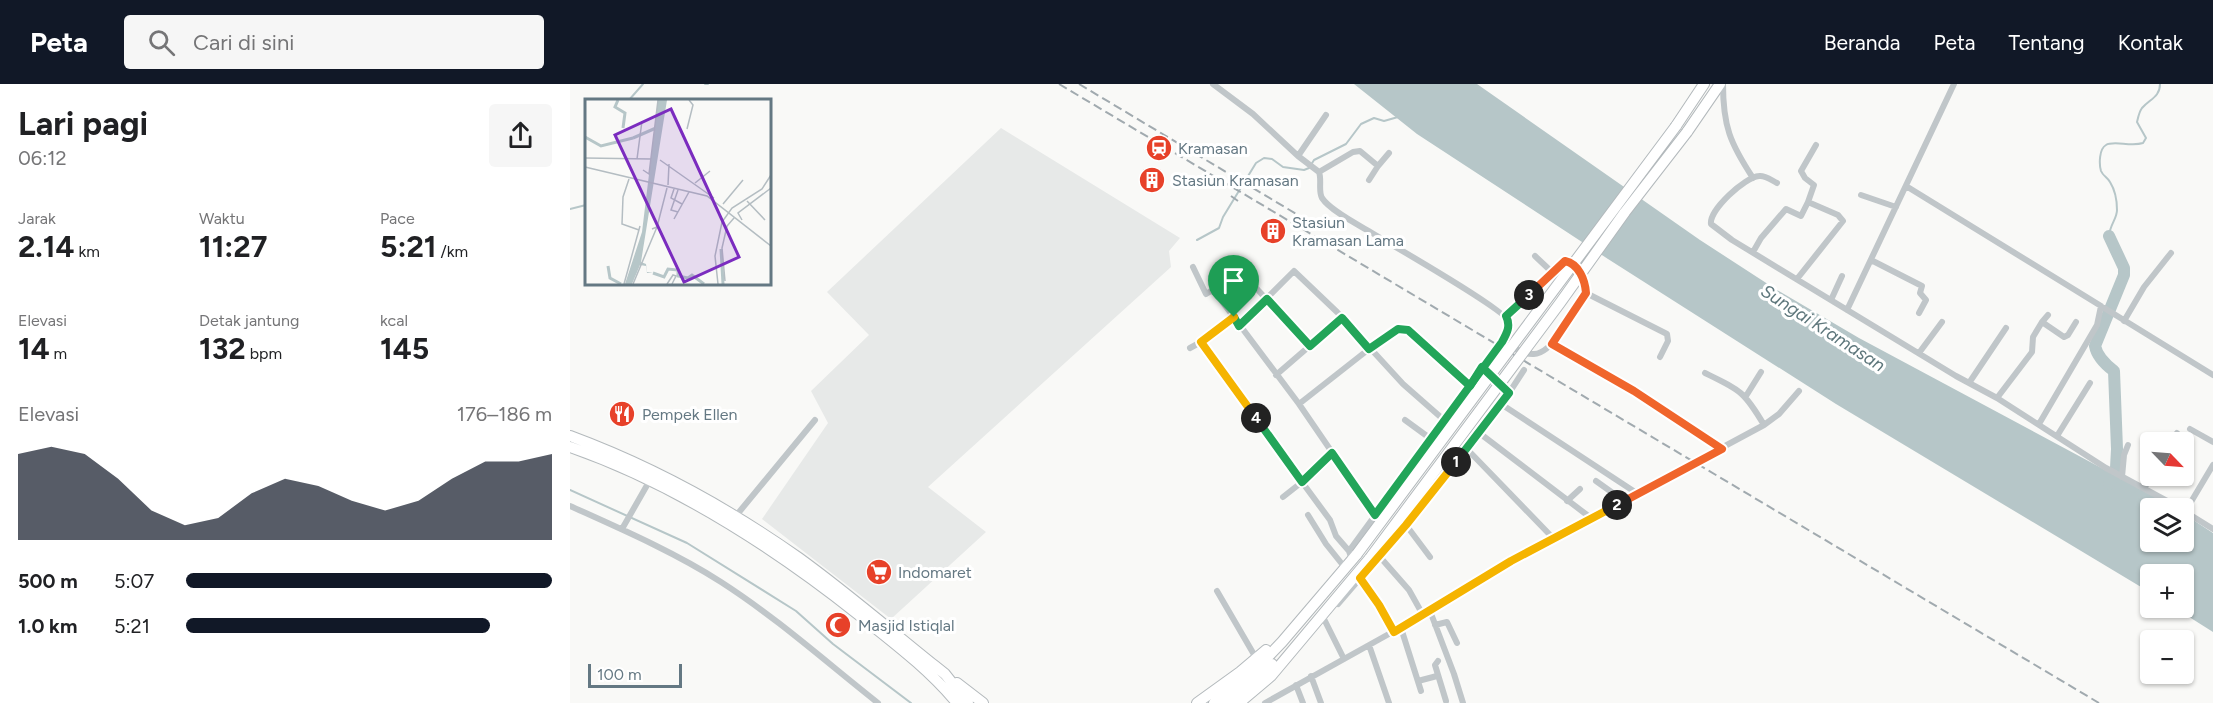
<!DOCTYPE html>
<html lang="id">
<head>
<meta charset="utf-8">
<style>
  :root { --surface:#fff; --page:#f6f6f6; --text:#202124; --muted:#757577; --accent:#111827 }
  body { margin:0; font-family:Figtree,sans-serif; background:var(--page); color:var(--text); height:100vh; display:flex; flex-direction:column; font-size:22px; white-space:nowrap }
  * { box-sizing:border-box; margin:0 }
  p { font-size:20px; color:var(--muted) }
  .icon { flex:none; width:33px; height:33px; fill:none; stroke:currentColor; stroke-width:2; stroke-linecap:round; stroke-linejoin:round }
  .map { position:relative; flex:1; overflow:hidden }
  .details { display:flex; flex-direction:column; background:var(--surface); width:570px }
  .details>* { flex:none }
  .needle { width:39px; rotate:115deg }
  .fabs { position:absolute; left:1570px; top:348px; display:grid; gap:12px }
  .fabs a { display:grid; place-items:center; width:54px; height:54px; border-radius:6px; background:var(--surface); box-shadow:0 2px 4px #0004; font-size:30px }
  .scale { position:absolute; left:18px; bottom:15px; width:94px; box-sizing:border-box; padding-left:6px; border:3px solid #647883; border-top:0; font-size:16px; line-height:21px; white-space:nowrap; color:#647883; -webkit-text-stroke:4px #fff; paint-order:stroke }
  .pin { position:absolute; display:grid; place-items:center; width:51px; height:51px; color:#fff; margin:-62px -26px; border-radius:50% 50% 50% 0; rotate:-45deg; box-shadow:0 0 6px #0007 }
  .pin .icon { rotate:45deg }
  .km { position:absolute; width:30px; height:30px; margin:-15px; border-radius:50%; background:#222; color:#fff; font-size:16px; line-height:30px; text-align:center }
  .round { display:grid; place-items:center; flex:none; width:63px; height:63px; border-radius:6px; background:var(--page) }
  .head { display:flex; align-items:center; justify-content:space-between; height:102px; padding:0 18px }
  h1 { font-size:33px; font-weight:700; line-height:45px }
  .stats { display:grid; grid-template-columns:repeat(3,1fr); gap:9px; height:102px; padding:6px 18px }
  .stats div { display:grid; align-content:center }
  .stats b { font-size:30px; font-weight:700 }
  .stats small { font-size:16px; font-weight:400 }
  .stats p { font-size:16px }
  .chart { height:168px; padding:12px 18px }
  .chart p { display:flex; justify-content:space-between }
  .chart svg { width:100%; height:108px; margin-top:6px; fill:var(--accent); opacity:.7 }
  ul { padding:0 18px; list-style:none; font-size:20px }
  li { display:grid; grid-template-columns:96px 72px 1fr; align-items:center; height:45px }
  li i { height:15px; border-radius:8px; background:var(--accent) }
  header { display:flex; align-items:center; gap:36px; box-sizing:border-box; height:84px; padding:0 30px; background:var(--accent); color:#fff }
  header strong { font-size:28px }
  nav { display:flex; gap:33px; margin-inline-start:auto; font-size:21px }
  .search { width:420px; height:54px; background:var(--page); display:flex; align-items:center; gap:15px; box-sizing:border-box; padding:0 21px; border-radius:6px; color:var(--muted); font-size:22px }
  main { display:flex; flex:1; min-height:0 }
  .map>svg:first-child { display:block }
  .built { fill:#e7e9e8 }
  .water { fill:#b6c6c8 }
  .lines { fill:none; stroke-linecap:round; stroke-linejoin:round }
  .stream { stroke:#b6c6c8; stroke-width:2 }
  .river { stroke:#b6c6c8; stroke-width:12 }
  .trunk-casing { stroke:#b3b9bc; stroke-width:12 }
  .minor { stroke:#c0c6c9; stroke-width:6 }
  .trunk { stroke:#fff; stroke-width:10 }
  .rail { stroke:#a1aaaf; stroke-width:2; stroke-dasharray:9 4.5; stroke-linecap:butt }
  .trunk-bridge-casing { stroke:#b3b9bc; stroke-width:12; stroke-linecap:butt }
  .trunk-bridge { stroke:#fff; stroke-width:10 }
  .split-1-casing { stroke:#fff; stroke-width:12 }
  .split-2-casing { stroke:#fff; stroke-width:12 }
  .split-3-casing { stroke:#fff; stroke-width:12 }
  .split-4-casing { stroke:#fff; stroke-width:12 }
  .split-5-casing { stroke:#fff; stroke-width:12 }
  .split-1 { stroke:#22a559; stroke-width:8 }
  .split-2 { stroke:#f5b400; stroke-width:8 }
  .split-3 { stroke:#f0652b; stroke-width:8 }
  .split-4 { stroke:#22a559; stroke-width:8 }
  .split-5 { stroke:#f5b400; stroke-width:8 }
  .labels { text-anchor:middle; stroke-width:6; stroke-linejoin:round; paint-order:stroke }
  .poi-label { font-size:16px; fill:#647883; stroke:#fff; text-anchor:start }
  .water-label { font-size:18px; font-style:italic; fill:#5e777c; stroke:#fff }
  .inset-river { fill:none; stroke:#b6c6c8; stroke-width:3 }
  .inset-road { fill:none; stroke:#b4bdc2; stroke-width:1.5 }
  .view { fill:#7b2cbf; fill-opacity:0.15; stroke:#7b2cbf; stroke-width:3 }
  .inset-edge { fill:none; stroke:#647883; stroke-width:3 }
</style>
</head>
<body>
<header>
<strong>Peta</strong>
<div class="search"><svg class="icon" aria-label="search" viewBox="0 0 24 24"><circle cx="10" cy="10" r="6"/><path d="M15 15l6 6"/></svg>Cari di sini</div>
<nav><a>Beranda</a><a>Peta</a><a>Tentang</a><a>Kontak</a></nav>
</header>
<main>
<section class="details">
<div class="head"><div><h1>Lari pagi</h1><p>06:12</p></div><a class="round"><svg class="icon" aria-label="share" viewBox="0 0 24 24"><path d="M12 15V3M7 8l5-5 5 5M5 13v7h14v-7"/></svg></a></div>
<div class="stats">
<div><p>Jarak</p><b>2.14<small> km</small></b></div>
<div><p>Waktu</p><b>11:27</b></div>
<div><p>Pace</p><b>5:21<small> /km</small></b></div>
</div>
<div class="stats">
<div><p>Elevasi</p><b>14<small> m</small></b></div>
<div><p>Detak jantung</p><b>132<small> bpm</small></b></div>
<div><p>kcal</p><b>145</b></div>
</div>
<div class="chart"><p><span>Elevasi</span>176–186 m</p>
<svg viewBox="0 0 160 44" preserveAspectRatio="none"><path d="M0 44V9L10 6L20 9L30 19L40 32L50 38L60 35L70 25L80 19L90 22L100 28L110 32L120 28L130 19L140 12L150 12L160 9V44z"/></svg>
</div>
<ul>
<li><b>500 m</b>5:07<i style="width:100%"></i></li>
<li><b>1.0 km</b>5:21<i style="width:83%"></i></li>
</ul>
</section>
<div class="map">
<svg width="1643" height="619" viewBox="0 0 1643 619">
  <rect width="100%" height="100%" fill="#f9f9f7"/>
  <path class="built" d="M431,44L610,154L599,167L601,183L358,403L416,448L321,535L192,435L258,339L241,307L299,251L257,208Z"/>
  <path class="water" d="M784,0H907L1130,156L1207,206L1289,254L1606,424H1581V458H1614V430L1643,449V548L1605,524H1614V490H1581V509L1266,320L1038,175L847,50Z"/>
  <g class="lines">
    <path class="stream" d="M135,0H138
      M59,16L73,0
      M0,125L16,121
      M1539,152C1540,140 1547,135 1547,126C1547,117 1545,106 1540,98C1538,94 1533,92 1531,87C1529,80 1529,65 1536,61C1543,56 1561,63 1573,59L1576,54L1567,38C1568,34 1569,28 1572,24C1580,15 1590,13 1590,0
      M627,156L649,144L653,133L686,79L694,74L702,75L713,83L734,86L739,84L744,76L776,60L791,40L804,34L814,37L828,33
      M0,406L117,459L226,527L263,560L341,619"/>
    <path class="river" d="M1539,400L1546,384L1547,365L1544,287C1536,281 1527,272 1525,262L1554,191V184L1539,152"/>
    <g class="trunk-casing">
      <path id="trunk" d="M1106,42L1134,0
        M1117,48L1150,0
        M0,352C81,382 158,424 229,474C276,508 320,546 365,582L375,590L398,619
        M0,363C106,400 202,462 289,531C324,559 359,585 387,619
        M387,599L413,619
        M627,619L670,588L696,566
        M644,619L689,582L712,558L787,470
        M657,619L702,580
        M669,619L701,592L800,474"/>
    </g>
    <path class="minor" d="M643,0L683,30L728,72L749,88C752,96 748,107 752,114C760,126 785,139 797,146C815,157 936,226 938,237C941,246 934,255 929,262L779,467L782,476
      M1153,0C1153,42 1160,59 1183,94
      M728,72L756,31
      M808,82L819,69
      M749,88L783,68L790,67L808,82L799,96
      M1207,99C1201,96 1195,91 1189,92C1175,93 1139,126 1141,140L1162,156L1386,292L1427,314L1536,384L1610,424
      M1336,102L1643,291
      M1291,111L1326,123
      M1183,168L1191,154L1216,125L1231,132L1238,118
      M965,172L984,190
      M660,176L740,262
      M1301,176L1352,202L1350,209L1356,216L1349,229
      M623,183L636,210L641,207L645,208L729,320L805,431
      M1227,195L1273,137L1268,131L1238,118L1244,101L1235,94L1231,87L1246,61
      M1261,216L1272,192
      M1277,226L1384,0
      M936,232L984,190L995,177C1009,180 1015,196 1016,209
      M1554,237L1574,203L1601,169
      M1472,238L1478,231
      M669,242L724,187L767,228L833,300L874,336
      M631,258L664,233
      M932,258C941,262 954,271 964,270C982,270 1008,225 1016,209L1097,250L1098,257L1090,273
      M982,260L1064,307L1152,365
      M620,264L631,258L732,398L713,413
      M1349,269L1372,238
      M1135,289C1170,306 1174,307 1194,341
      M706,291L772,234
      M1399,299L1436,244
      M939,309L954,286
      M1176,312L1191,288
      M1427,314L1462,268L1463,253L1472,238L1494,253L1498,251L1506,238
      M729,320L799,265L828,245L838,246L849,255L900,302
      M931,320L1068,410
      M835,336L861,355
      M1469,340L1527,241L1531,222
      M1620,345L1643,358
      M908,348L1021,434
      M1487,352L1520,299
      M1602,358L1607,349
      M896,364L983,454
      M762,369L732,398L760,436L766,452L779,467
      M1552,393L1554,371L1558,361
      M1026,397L1054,417
      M1574,404L1582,392
      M997,417L1010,405
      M0,422C51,445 104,468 151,498C207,534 256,578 308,619
      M1614,427L1643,445
      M1615,428L1643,381
      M738,431L756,460L776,485
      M165,433L245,336
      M836,441L860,473
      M52,445L80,396
      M810,473L839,506L853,531
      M791,494L809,521L824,548
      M647,507L686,574
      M768,520L836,441L939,309L929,299
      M860,527L884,590L893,619
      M754,535L774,575
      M865,541L877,538L887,559
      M831,544L851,607
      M799,561L819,619
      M868,577L865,581L876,617
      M741,592L751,619
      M848,597L867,592
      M726,601L733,619
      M695,619L853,531L941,477L1194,341L1209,330L1229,307"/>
    <use href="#trunk" class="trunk"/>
    <path class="rail" d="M489,0L1529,619
      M509,0L733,134
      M661,112L668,117"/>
    <g class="trunk-bridge-casing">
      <path id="trunk-bridge" d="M787,470L1106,42
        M800,474L990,219L1055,128L1117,48"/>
    </g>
    <use href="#trunk-bridge" class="trunk-bridge"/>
  </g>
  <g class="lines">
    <g class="split-1-casing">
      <path id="split-1" d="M664,233L669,242L697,215L740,262L772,234L799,265L828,245L838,246L900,302L912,283L939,309L886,378"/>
    </g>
    <g class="split-2-casing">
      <path id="split-2" d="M886,378L836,441L790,494L809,521L824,548L941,477L1047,421"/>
    </g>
    <g class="split-3-casing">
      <path id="split-3" d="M959,211L995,177C1009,180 1015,196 1016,209L982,260L1064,307L1152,365L1047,421"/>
    </g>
    <g class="split-4-casing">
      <path id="split-4" d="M686,334L732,398L762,369L805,431L932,258C937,249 941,242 936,232L959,211"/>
    </g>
    <g class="split-5-casing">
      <path id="split-5" d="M664,233L631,258L686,334"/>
    </g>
    <use href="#split-1" class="split-1"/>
    <use href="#split-2" class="split-2"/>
    <use href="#split-3" class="split-3"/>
    <use href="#split-4" class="split-4"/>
    <use href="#split-5" class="split-5"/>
  </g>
  <defs>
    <g id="station-disc" transform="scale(1.35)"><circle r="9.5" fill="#e74129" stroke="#fff"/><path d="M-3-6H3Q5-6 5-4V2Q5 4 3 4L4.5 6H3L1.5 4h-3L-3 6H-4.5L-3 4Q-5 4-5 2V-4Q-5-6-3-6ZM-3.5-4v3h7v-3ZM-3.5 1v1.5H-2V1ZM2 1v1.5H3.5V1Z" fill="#fff"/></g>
    <g id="building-disc" transform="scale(1.35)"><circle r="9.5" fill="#e74129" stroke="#fff"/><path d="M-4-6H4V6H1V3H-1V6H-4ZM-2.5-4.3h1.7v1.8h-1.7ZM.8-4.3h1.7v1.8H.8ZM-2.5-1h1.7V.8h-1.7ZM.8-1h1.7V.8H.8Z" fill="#fff"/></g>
    <g id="restaurant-disc" transform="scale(1.35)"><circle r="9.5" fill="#e74129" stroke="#fff"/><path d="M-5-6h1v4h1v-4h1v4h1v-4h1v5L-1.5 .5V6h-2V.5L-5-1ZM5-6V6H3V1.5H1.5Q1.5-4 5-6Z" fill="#fff"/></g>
    <g id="supermarket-disc" transform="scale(1.35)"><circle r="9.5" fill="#e74129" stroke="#fff"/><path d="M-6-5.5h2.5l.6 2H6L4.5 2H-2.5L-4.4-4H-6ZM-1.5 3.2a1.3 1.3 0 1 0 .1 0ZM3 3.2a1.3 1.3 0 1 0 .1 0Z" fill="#fff"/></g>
    <g id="mosque-disc" transform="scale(1.35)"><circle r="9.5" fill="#e74129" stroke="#fff"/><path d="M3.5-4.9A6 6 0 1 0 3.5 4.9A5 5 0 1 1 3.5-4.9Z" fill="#fff"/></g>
  </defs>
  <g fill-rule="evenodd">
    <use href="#station-disc" x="589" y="64"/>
    <use href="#building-disc" x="582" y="96"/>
    <use href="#building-disc" x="703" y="147"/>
    <use href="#restaurant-disc" x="52" y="330"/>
    <use href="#supermarket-disc" x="309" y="488"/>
    <use href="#mosque-disc" x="268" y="541"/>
  </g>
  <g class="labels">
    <g class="poi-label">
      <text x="608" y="70">Kramasan</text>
      <text x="602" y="102">Stasiun Kramasan</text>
      <text x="722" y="144">Stasiun<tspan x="722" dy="18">Kramasan Lama</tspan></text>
      <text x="72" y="336">Pempek Ellen</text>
      <text x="328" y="494">Indomaret</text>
      <text x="288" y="547">Masjid Istiqlal</text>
    </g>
    <g class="water-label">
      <text transform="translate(1253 244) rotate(33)" y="6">Sungai Kramasan</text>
    </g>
  </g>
  <g transform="translate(15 15)">
    <rect width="186" height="186" fill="#f9f9f7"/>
    <path d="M73,1H82L56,163L61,165L62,173L68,174H62L61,167L55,166L47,185H40L57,133Z" fill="#b6c6c8"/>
    <path class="inset-river" d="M33,1L30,8L40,14L38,29M0,38L16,47L48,39M48,39L71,29M136,150L138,185M23,167L25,179L36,185M68,174L79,178L83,170L93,171V177L103,179L107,176L119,185"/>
    <path class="inset-road" d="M102,30L108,6L104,1M0,59L66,60M52,60L57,22M75,61L129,99M0,68L122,97L186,147M58,71L64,75L73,1M44,80L38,98L37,125L54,131M110,84L125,72M83,86L84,65M89,90L86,99L97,105M93,91L86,111L93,113M162,102L180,121M138,105L158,81M89,120L104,93M157,121L153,114L186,89M67,130L72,128L82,89M140,182L137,149L142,127L149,119M39,185L55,127M48,185L72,128M82,185L88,176L91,177L87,185M133,185L130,157L137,123L147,109L177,90L186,76"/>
    <path class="view" d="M86,10L154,158L99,183L30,36Z"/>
    <rect width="186" height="186" class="inset-edge"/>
  </g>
</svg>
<div class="fabs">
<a><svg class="needle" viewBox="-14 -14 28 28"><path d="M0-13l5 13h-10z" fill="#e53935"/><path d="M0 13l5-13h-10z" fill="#757577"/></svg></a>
<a><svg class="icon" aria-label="layers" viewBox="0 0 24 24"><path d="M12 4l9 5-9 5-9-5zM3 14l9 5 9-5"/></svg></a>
<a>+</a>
<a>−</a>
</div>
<div class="scale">100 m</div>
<div class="pin" style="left:664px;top:233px;background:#1e9e55"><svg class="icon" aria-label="arrive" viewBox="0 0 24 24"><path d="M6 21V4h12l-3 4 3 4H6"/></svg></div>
<b class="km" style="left:886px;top:378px">1</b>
<b class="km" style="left:1047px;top:421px">2</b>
<b class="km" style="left:959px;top:211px">3</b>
<b class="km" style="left:686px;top:334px">4</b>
</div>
</main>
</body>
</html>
